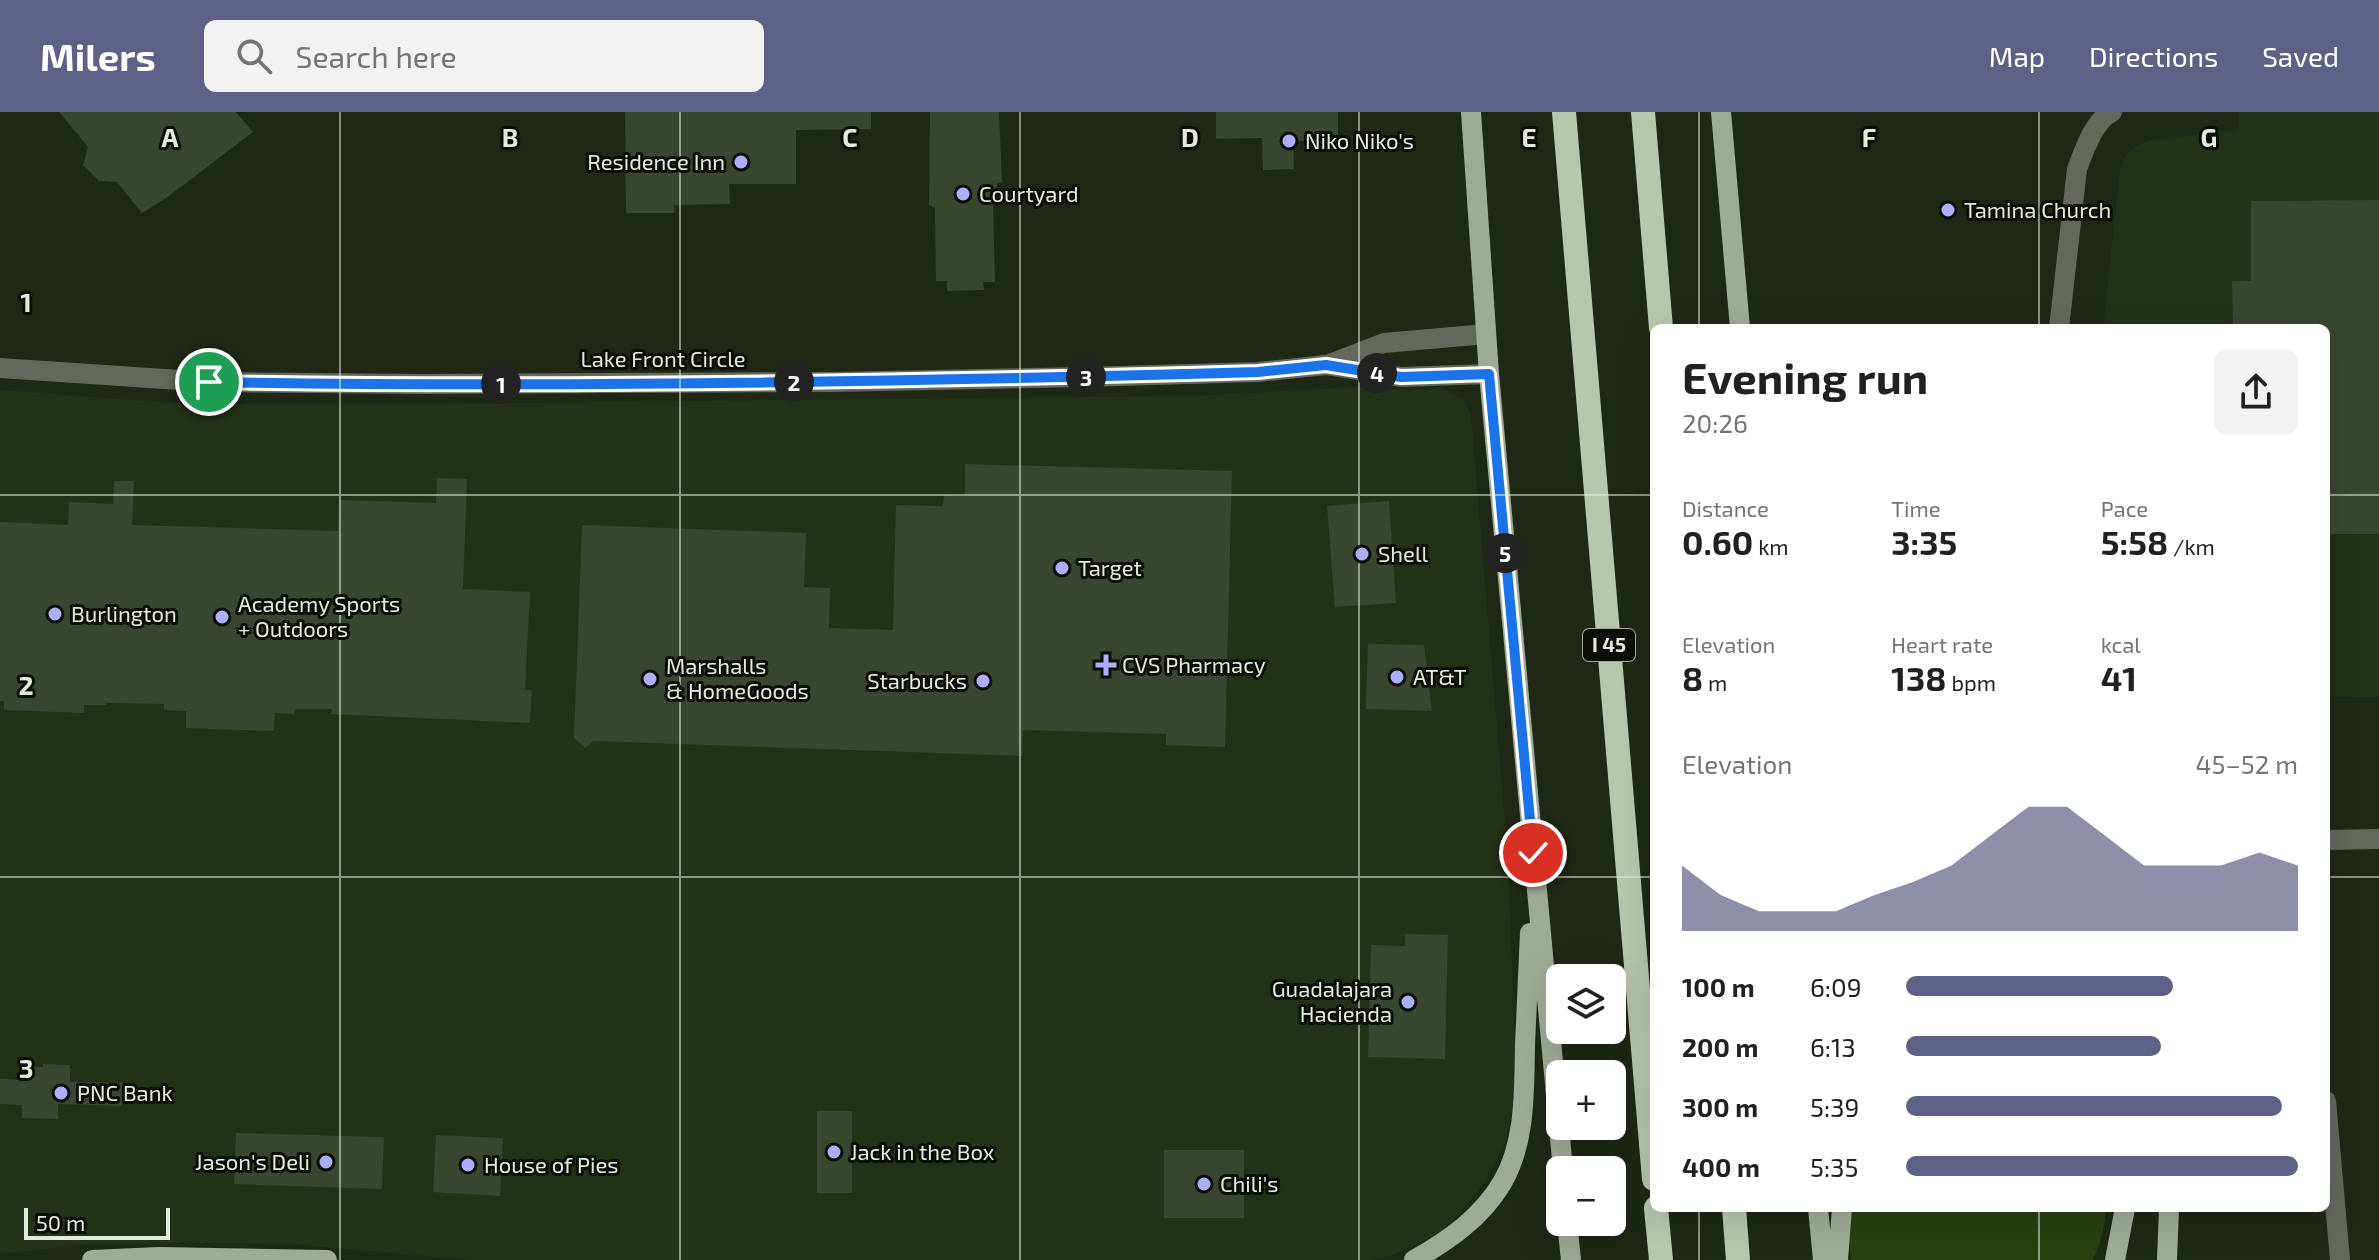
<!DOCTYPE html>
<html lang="en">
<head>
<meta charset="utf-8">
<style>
  :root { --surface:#fff; --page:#f2f2f2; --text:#202124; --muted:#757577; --accent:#5e6185 }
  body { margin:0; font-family:"Exo 2",sans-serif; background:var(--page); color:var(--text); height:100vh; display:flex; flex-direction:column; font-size:30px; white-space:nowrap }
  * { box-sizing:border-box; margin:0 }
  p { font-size:26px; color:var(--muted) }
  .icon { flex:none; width:44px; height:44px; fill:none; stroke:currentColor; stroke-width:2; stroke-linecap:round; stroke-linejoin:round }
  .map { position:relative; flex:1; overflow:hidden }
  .details { position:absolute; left:1650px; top:212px; width:680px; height:888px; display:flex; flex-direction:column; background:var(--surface); border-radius:12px; box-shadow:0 8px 32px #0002 }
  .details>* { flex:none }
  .buttons { position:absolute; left:1546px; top:852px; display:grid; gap:16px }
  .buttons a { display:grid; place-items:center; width:80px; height:80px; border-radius:12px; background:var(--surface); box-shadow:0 8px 32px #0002; font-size:40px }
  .scale { position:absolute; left:24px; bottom:20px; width:146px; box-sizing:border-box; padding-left:8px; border:4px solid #e4ebdd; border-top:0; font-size:22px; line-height:28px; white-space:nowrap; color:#e4ebdd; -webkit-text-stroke:6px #0b0f07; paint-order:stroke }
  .pin { position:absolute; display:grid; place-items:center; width:68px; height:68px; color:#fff; margin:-34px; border:4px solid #fff; border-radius:50%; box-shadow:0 2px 8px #0007 }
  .km { position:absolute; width:40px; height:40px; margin:-20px; border-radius:50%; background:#222; color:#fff; font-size:22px; line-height:40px; text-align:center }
  .round { display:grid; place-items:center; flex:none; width:84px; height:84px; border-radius:12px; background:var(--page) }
  .head { display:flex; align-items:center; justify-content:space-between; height:136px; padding:0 32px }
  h1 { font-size:44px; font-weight:700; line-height:60px }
  .metrics { display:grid; grid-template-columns:repeat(3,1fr); gap:12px; height:136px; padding:8px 32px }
  .metrics div { display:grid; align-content:center }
  .metrics b { font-size:34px; font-weight:700 }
  .metrics small { font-size:22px; font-weight:400 }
  .metrics p { font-size:22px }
  .chart { height:224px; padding:16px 32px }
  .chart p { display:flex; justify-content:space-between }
  .chart svg { width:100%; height:144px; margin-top:8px; fill:var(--accent); opacity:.7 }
  ul { padding:0 32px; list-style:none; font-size:26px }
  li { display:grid; grid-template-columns:128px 96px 1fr; align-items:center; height:60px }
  li i { height:20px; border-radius:10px; background:var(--accent) }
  header { display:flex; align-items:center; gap:48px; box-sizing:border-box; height:112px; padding:0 40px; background:var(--accent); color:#fff }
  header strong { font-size:38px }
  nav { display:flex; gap:44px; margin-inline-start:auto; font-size:28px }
  .search { width:560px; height:72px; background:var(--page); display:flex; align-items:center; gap:20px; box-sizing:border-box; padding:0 28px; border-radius:12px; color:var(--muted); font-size:30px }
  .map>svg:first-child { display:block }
  .built { fill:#243116 }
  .green { fill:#2a3e11 }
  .building { fill:#3b4630 }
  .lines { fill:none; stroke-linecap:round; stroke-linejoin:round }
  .minor { stroke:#62685d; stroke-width:20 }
  .major { stroke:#a0ab96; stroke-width:20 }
  .highway { stroke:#b8c6ac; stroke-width:24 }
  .route-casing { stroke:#fff; stroke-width:16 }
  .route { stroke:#1a73e8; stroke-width:10 }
  .grid { fill:none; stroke:#e4ebdd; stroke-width:2; stroke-opacity:0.55 }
  .poi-dot { fill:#aab0fb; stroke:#0b0f07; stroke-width:3 }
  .labels { text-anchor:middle; stroke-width:6; stroke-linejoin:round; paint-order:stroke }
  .shield { fill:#0b0f07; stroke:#a3a99d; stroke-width:2 }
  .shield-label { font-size:20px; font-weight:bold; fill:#e4ebdd }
  .poi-label { font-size:22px; fill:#e4ebdd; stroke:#0b0f07; text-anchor:start }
  .street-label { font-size:22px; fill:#e4ebdd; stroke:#0b0f07 }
  .grid-label { font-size:26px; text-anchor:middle; font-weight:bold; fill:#e4ebdd; stroke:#0b0f07; stroke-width:6; stroke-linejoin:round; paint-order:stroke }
</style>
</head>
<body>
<header>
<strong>Milers</strong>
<div class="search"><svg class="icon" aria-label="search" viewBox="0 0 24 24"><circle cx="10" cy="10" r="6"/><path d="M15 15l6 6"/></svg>Search here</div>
<nav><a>Map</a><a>Directions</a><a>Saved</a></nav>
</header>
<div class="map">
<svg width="2379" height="1148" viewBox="0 0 2379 1148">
  <rect width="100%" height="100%" fill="#1e2814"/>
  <path class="built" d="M2239,0H2379V585H2326V216H2103L2120,59L2124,46L2132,37L2148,29L2238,17Z
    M1358,275L1407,278L1442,275L1463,288L1471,303L1508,747L1516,962L1512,1002L1503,1036L1484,1072L1458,1103L1435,1124L1390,1144L1372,1148H471L290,1132L226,1131L92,1132L0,1142V278L182,292H402L1191,284Z"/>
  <path class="green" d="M1852,1096H2105C2106,1114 2100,1132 2093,1148H1851L1848,1114Z"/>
  <path class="building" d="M59,0H236L253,20L165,87L142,101L117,70L99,69L83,53L88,35Z
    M625,0H871V17L796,18V72H729L730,92L674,93L675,101H626Z
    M930,0H999L1002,70L997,71L998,93H993L995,170H983L984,178L947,179V169H936L935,96L929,93Z
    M1216,0H1338V29H1293L1294,57L1263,58L1262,26L1216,27Z
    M2379,88V422H2326V216H2233L2232,169H2251V89Z
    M965,352L1232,359L1225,635L1166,633V622L1023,618L1022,644L593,629L585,636L574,626L582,413L806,421L804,475L830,476L829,516L893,518L896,393L943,394L944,383L965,384Z
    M437,366L467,367L463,477L530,480L525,578H532L530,611L331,602L332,597H295L294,602L275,601L274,619L186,616V599L164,598V592L106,591V593H84V601L4,598V589H0V410L68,413L69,390L113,392L114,369H134L132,413L338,419L339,388L436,391Z
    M1389,389L1396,491L1335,495L1327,394Z
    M1368,532L1424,533L1432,599L1366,597Z
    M1405,822L1448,823L1445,947L1368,945L1371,833L1405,834Z
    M43,952L70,953V970L123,971L122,994L58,992V1007L22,1006V993L0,992V967L23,968L24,954L43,955Z
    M817,999H852V1081H817Z
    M236,1021L384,1025L382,1077L234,1072Z
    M436,1023L503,1026L500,1084L433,1080Z
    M1164,1038H1244V1106H1164Z"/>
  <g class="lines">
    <path class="minor" d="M2059,216L2077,57C2084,39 2094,8 2112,0
      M1327,253L1384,231L1486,222
      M0,256L209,270L421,272L833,270L1084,265L1258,260L1326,253L1401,265L1489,262
      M2326,728L2379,727
      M2326,989L2340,1148"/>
    <path class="major" d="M1471,0L1489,262L1563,1058
      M1721,0L1740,216
      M1818,1096L1823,1148
      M1567,1110L1571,1148
      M92,1148L159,1145L327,1148
      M1414,1148C1449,1128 1481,1106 1502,1071C1526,1030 1524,979 1525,933C1527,895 1528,858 1530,821
      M1838,1148L1842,1096
      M2115,1148L2125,1096
      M2167,1148L2169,1096"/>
    <path class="highway" d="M1564,0L1654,1067
      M1643,0L1661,216
      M1656,1096L1661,1148
      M1734,1096L1738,1148"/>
  </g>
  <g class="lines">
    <g class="route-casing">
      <path id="route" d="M209,270C559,276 908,270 1258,260L1326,253L1401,265L1489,262L1533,741"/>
    </g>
    <use href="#route" class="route"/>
  </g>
  <path class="grid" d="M340,0V1148M680,0V1148M1020,0V1148M1359,0V1148M1699,0V216M2039,0V216M0,383H1654M2326,383H2379M0,765H1654M2326,765H2379M1699,1096V1148M2039,1096V1148"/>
  <g class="poi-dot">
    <circle cx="1289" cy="29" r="8"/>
    <circle cx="741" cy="50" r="8"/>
    <circle cx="963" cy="82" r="8"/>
    <circle cx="1948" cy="98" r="8"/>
    <circle cx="1362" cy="442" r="8"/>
    <circle cx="1062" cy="456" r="8"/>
    <circle cx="55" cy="502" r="8"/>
    <circle cx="222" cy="505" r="8"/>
    <path d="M1102 541h8v8h8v8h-8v8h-8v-8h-8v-8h8z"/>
    <circle cx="1397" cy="565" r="8"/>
    <circle cx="650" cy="567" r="8"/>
    <circle cx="983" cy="569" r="8"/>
    <circle cx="1408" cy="890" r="8"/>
    <circle cx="61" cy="981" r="8"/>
    <circle cx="834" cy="1040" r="8"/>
    <circle cx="326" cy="1050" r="8"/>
    <circle cx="468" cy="1053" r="8"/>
    <circle cx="1204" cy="1072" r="8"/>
  </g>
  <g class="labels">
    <rect class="shield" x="1583" y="517" width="52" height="32" rx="6"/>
    <g class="shield-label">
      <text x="1609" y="540">I 45</text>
    </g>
    <g class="poi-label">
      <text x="1305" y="37">Niko Niko's</text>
      <text x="725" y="58" text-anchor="end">Residence Inn</text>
      <text x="979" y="90">Courtyard</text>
      <text x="1964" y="106">Tamina Church</text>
      <text x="1378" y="450">Shell</text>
      <text x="1078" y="464">Target</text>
      <text x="238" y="500">Academy Sports<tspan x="238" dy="25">+ Outdoors</tspan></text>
      <text x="71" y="510">Burlington</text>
      <text x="1122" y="561">CVS Pharmacy</text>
      <text x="666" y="562">Marshalls<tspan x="666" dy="25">&amp; HomeGoods</tspan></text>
      <text x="1413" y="573">AT&amp;T</text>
      <text x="967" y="577" text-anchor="end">Starbucks</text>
      <text x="1392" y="885" text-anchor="end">Guadalajara<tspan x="1392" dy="25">Hacienda</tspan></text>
      <text x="77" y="989">PNC Bank</text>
      <text x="850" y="1048">Jack in the Box</text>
      <text x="310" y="1058" text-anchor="end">Jason's Deli</text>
      <text x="484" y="1061">House of Pies</text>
      <text x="1220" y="1080">Chili's</text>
    </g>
    <g class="street-label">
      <text x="663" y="255">Lake Front Circle</text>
    </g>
  </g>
  <g class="grid-label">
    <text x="170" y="35">A</text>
    <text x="510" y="35">B</text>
    <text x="850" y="35">C</text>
    <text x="1190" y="35">D</text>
    <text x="1529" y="35">E</text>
    <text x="1869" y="35">F</text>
    <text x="2209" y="35">G</text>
    <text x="26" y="200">1</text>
    <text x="26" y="583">2</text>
    <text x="26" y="966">3</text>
  </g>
</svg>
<div class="buttons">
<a><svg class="icon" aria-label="layers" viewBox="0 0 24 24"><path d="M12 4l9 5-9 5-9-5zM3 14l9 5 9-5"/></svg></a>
<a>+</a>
<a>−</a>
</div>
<div class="scale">50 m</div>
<div class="pin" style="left:209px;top:270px;background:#1e9e55"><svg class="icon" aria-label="arrive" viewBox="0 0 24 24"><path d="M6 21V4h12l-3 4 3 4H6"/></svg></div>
<div class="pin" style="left:1533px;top:741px;background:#d93025"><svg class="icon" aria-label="check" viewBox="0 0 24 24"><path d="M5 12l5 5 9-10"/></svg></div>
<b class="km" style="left:501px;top:272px">1</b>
<b class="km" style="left:794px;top:270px">2</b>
<b class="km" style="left:1086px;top:265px">3</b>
<b class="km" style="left:1377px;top:261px">4</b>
<b class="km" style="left:1505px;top:441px">5</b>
<section class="details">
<div class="head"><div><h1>Evening run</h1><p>20:26</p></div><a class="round"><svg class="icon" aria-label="share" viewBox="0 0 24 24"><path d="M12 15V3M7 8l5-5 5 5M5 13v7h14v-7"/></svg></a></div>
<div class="metrics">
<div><p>Distance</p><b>0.60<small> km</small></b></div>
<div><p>Time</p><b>3:35</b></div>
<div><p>Pace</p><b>5:58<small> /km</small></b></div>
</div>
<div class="metrics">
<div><p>Elevation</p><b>8<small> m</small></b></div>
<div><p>Heart rate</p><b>138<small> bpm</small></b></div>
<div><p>kcal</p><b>41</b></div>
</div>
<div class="chart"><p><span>Elevation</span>45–52 m</p>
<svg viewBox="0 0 160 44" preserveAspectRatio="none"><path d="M0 44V24L10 33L20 38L30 38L40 38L50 33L60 29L70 24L80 15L90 6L100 6L110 15L120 24L130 24L140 24L150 20L160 24V44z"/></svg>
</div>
<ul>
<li><b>100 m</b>6:09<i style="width:68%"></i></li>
<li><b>200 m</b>6:13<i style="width:65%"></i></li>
<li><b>300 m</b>5:39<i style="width:96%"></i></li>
<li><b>400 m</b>5:35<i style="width:100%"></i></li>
</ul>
</section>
</div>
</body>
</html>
